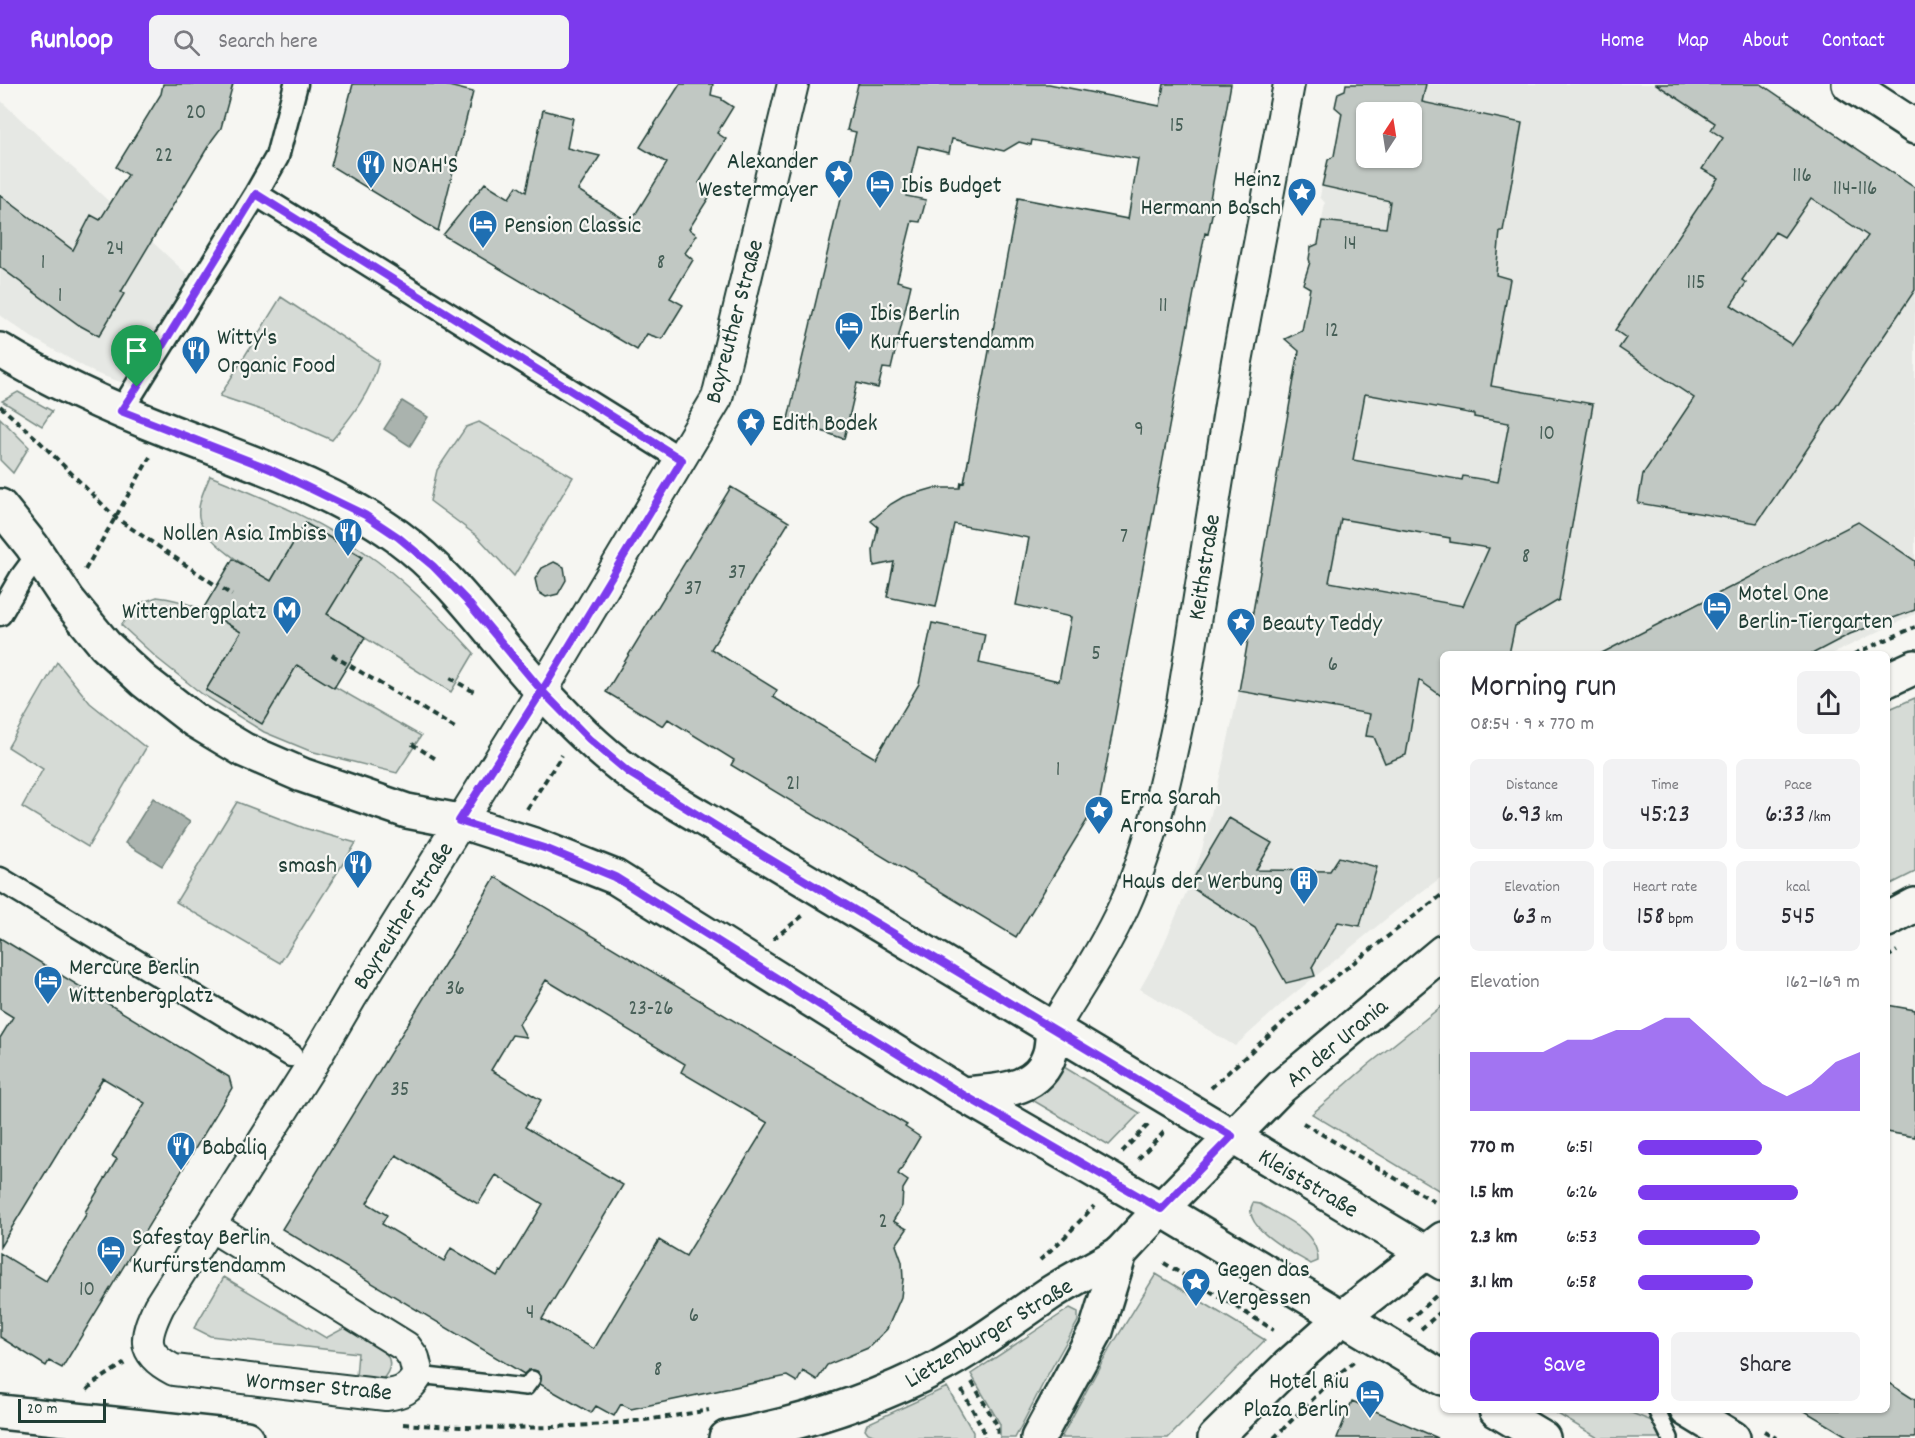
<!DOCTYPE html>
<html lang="en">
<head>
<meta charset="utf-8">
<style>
  :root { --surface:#fff; --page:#f2f2f3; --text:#2b2b33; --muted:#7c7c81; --accent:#7c3aed }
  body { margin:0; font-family:Dekko,sans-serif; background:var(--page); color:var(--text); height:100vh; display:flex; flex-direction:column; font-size:22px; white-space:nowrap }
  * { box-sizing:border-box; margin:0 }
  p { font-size:20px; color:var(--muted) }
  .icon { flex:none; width:33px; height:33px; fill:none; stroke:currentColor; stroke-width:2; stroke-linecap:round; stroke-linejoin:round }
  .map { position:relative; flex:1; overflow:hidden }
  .panel { position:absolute; left:1440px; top:567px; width:450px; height:762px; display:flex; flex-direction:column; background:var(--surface); border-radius:9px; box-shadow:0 2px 4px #0004 }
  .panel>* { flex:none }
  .needle { width:39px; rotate:12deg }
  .buttons { position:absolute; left:1356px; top:18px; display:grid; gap:12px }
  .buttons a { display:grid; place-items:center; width:66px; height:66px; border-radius:9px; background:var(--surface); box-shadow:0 2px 4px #0004; font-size:30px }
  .scale { position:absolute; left:18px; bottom:15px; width:88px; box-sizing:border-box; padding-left:6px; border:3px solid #1f3d34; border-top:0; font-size:16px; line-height:21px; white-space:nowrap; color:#1f3d34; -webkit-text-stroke:4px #f6f6f2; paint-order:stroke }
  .pin { position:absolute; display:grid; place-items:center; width:51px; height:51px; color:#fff; margin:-62px -26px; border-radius:50% 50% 50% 0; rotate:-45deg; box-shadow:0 0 6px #0007 }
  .pin .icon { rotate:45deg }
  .round { display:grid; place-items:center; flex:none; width:63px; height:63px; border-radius:9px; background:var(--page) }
  .summary { display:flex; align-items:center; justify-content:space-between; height:102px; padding:0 30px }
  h1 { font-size:33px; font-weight:600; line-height:45px }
  .stats { display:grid; grid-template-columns:repeat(3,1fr); gap:9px; height:102px; padding:6px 30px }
  .stats div { display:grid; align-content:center; border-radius:9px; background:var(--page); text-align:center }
  .stats b { font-size:26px; font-weight:600 }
  .stats small { font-size:16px; font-weight:400 }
  .stats p { font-size:16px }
  .chart { height:168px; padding:12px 30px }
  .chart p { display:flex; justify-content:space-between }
  .chart svg { width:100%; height:108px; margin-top:6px; fill:var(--accent); opacity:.7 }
  .button { display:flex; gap:12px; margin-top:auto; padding:12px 30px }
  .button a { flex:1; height:69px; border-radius:9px; background:var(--accent); color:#fff; font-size:24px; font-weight:600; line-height:69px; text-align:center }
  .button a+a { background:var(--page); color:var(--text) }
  ul { padding:0 30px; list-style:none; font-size:20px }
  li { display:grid; grid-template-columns:96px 72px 1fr; align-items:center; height:45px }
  li i { height:15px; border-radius:8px; background:var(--accent) }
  header { display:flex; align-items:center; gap:36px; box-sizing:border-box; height:84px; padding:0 30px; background:var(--accent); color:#fff }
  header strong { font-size:28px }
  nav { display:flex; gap:33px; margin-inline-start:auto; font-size:21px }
  .search { width:420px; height:54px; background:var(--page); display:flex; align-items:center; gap:15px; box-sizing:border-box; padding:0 21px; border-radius:9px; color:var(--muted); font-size:22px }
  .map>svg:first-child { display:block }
  .built { fill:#e6e8e4; fill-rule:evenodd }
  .green { fill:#d6dbd6; stroke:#7a8c85; stroke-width:1.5 }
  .water { fill:#aab3ae; stroke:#72847d; stroke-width:1.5 }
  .building { fill:#c1c8c3; stroke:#1f3d34; stroke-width:1.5; fill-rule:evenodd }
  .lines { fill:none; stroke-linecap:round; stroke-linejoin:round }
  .service-casing { stroke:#1f3d34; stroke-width:20 }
  .pedestrian-casing { stroke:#1f3d34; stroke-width:27 }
  .minor-casing { stroke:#1f3d34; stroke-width:34 }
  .secondary-casing { stroke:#1f3d34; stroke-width:38 }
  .primary-casing { stroke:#1f3d34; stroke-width:38 }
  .path { stroke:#1f3d34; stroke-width:4; stroke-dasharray:6 4.5; stroke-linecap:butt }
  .service { stroke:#f6f6f2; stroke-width:15 }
  .pedestrian { stroke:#f6f6f2; stroke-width:22 }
  .minor { stroke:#f6f6f2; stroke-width:30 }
  .secondary { stroke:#f6f6f2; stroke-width:33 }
  .primary { stroke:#f6f6f2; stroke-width:33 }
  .route-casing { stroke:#fff; stroke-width:12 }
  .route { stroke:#7c3aed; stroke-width:8 }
  .labels { text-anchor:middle; stroke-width:4.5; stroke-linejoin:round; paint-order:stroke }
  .number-label { font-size:21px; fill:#486058 }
  .poi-label { font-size:24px; fill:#1f3d34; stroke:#f6f6f2; text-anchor:start }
  .street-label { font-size:24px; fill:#1f3d34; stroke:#f6f6f2 }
</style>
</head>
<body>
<header>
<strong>Runloop</strong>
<div class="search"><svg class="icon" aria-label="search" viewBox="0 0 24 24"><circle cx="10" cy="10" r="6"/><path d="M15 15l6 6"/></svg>Search here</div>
<nav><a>Home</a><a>Map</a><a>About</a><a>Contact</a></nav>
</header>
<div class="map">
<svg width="1915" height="1354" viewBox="0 0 1915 1354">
  <rect width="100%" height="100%" fill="#f6f6f2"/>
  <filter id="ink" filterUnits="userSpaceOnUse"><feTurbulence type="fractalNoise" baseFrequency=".0167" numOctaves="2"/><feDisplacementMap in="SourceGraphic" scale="12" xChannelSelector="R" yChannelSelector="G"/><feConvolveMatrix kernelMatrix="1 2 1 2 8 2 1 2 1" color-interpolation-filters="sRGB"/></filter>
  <g filter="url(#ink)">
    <path class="built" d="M1346,0H1761L1915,104V530L1832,570H1443V792L1397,826L1285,917L1235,962L1140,905L1159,871L1189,802L1202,766L1215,714L1239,607L1298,271L1299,267L1294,263L1295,251L1302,247L1310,204L1304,200L1305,194L1307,189L1314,184L1309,175L1311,163L1318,160L1325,119L1320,113L1322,101L1329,95L1325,90L1328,76L1334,72L1341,29L1335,23L1338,9L1345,6ZM1366,28H1412V74H1366Z
      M0,16L190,193L126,300L95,289L31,253L0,231Z"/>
    <path class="green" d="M281,213L379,277C371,308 352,332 332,356L273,330L220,312Z
      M18,308L52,327L42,342L2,317Z
      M0,334L29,363L13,389L0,376Z
      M479,338L573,393L514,492L477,452L430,417L437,386L466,343Z
      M210,392C267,415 327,439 377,477C413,504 444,536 474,569L451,608L327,530L362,472L305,439L271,497C250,485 203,458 199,433C197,419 205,404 210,392Z
      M157,513C189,516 213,531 241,548L206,606L262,639L297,581L421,652L397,689L310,667L264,648L202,610L158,575L121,541L141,519Z
      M57,578L90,619L146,664L88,763L22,723L43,685L8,663Z
      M1915,614V788L1887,802V626Z
      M237,718L304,744L356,759L280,879L176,818Z
      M1443,921V1109L1312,1030L1368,981Z
      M1059,980L1140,1029L1109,1061L1029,1014Z
      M1253,1119L1260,1120C1283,1134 1318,1146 1318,1177L1311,1180C1295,1170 1239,1143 1253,1119Z
      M1156,1190L1265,1256L1168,1354H1061L1103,1276Z
      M224,1193L326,1254L346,1243C366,1255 408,1270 381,1297L356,1293L358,1269L210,1252L194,1244Z
      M1070,1224L1078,1228V1237L1047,1292L1015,1354H1000V1340L971,1290Z
      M947,1303L973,1348V1354H880L868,1349L865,1345L867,1340Z
      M1551,1326H1624L1652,1337L1660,1354H1598Z"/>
    <path class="water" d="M402,317L428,333L410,362L384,345Z
      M153,714L190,738L162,782L125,759Z"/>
    <path class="building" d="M163,0H233L221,44L212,56L121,208L124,210L99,252L79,241L0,183V111L73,166L91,131L100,136L128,91L116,83L161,10Z
      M353,0H441L473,8L438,147L331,82Z
      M680,0H713L711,11L722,14V16L733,23L717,49L726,55L699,99L713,107L689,145L697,151L685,169L693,176L670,214L683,221L662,255L647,250L637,266L443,151L485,99L509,114L517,102L526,108L543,26L573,34L567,64L600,72L578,106L630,139L667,79L640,63Z
      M858,0H1049L1160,22L1164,0H1231L1208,126H1213L1208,150L1205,149L1100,715L1016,853L731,681L734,676L668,635L663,642L606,608L731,403L789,438L711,565L777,606L773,613L875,674L919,600L932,539L985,550L979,579L1059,597L1071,533L1016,521L1029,454L954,440L936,523L887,513L894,478L874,482L873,466L878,443L871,437L891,420L903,413L934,404H960L961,398L964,399L1018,114L1128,135L1138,75L1032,56L1031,61L1019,58L1004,67L952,55L949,69L918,62L906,112L926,116L920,138L912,137L897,197L911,201L891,285L883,284L878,304L857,299L844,355L788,335L856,48L847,46Z
      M1346,0H1426L1422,18L1522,39L1503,147H1500L1496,191L1510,195L1491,302L1593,320L1559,516L1515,542L1509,570H1443V613L1419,596L1406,671L1385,679L1374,653L1366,652L1370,630L1239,607L1299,267L1285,255L1302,247L1310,204L1303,200L1310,178L1309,175L1311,163L1318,160L1322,137L1386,144L1390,117L1322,102L1328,76L1334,72L1342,29L1335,23L1338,9L1345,6ZM1366,28H1412V74H1366ZM1365,310L1474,330V333L1509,339L1498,398L1463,392L1462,396L1353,376ZM1341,435L1450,454V458L1489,464L1463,522L1329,498Z
      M1656,0H1761L1915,104V206L1757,439L1638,419L1643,390L1694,314L1619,264L1626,254L1615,246L1718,94L1702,85L1723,54L1711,46L1715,39ZM1811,114L1868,152L1792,261L1731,221L1746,199L1742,196L1775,148L1784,153Z
      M1858,438L1915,477V526L1850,550L1812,570H1600Z
      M305,439L362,473L327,530L365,553L334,604L297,581L262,640L206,606L241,548L203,525L233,475L271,497Z
      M554,478L564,483L566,496L558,510L546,513L538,508L535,495L542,484Z
      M1229,734L1272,759L1256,786L1330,787L1339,773L1377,783L1360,842L1338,838L1312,883L1315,892L1286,899L1255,844L1189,802Z
      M495,793L907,1041L905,1043L920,1053L898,1090L908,1097L903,1105L902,1122L893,1137L907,1145L896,1161L902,1178L903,1195L901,1213L887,1245L868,1264L827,1281L817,1296L803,1287L797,1298L787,1292L631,1325L621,1320L614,1332L596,1322L591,1329L540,1300L541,1292L537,1287L529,1286L524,1290L282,1145L465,847L464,846ZM546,896L685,980L681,988L768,1039L686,1172L659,1156L594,1265L542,1235L623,1101L525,1043L541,1016L491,986L512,951L526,953L519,940ZM396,1071L478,1120L496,1091L543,1120L502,1188L500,1187L497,1192L451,1164L444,1177L382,1140L387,1131L367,1119Z
      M0,854L229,993L232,1004L62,1284L49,1277L46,1282L0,1253V1169L46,1197L87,1129L85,1128L117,1075L112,1072L145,1019L103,994L0,1163V954L13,933L0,925Z
      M1887,921L1915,926V1053L1887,1048Z
      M1887,1298L1915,1316V1354H1850L1803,1326H1887Z
      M1352,1317L1438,1354H1337Z"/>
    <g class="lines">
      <g class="service-casing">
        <path id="service" d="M418,1291L526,1303L532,1295
          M1656,1326L1670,1354"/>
      </g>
      <g class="pedestrian-casing">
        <path id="pedestrian" d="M256,110L682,376
          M121,327L256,110L277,73L296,0
          M0,530L21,494L38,471
          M0,795L291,971"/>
      </g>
      <g class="minor-casing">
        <path id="minor" d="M1053,945C1077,905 1105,864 1124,822C1153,758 1168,687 1182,619L1237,277L1289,0
          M211,1142L406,1263L414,1274L418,1291C409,1305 403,1309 386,1311L174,1286C140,1269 144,1253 159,1222L311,982L352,912L542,607L717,314L793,0"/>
      </g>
      <g class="secondary-casing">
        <path id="secondary" d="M1849,0L1915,43
          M0,266C54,299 113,325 172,348C249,378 330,404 397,452C456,495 494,556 543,608C569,636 597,665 629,688C652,705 677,719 702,734L1443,1179
          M0,422L32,462L68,516L105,561L144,597L194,636L244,666L302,691L407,727L459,737L534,761L615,793L962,1010L1161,1125L1443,1294
          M962,1010C995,1007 1039,1009 1050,969C1052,961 1052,953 1053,945
          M1496,1326L1543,1354
          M1687,1326L1733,1354
          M0,1328L246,1354
          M726,1354C799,1340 872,1318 938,1283C978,1262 1012,1235 1049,1210C1072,1195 1097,1183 1120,1169"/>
      </g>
      <g class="primary-casing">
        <path id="primary" d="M1887,596L1915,583
          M1887,836L1915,821
          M1038,1354L1096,1247L1120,1169L1161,1125L1281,1003L1443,868
          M1215,1354L1288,1282L1343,1233L1443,1155"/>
      </g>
      <path class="path" d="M0,322L36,354L116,434L217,502
        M85,486L150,373
        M223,505L232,511
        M1854,570L1915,543
        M332,571L455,644
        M450,594L476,609
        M412,660L436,675
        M527,725L562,671
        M773,855L805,830
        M1887,873L1897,867
        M1211,1004L1322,903L1443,810
        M1303,1039L1438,1120
        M1122,1068L1150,1039
        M1138,1075L1164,1048
        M1040,1176L1063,1155L1094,1122
        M1164,1179L1274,1246
        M1408,1237L1438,1210
        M1421,1245L1443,1226
        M972,1298L997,1341L998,1354
        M87,1306L94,1299L125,1279
        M962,1306L983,1345L984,1354
        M403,1340C506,1347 608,1345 709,1326
        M1764,1347L1776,1354
        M1274,1354L1337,1291L1354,1278"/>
      <use href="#service" class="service"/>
      <use href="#pedestrian" class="pedestrian"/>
      <use href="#minor" class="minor"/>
      <use href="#secondary" class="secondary"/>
      <use href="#primary" class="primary"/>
    </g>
  </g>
  <g class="lines" filter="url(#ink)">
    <g class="route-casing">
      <path id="route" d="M137,303L121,327L270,385L365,431L398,453L433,482L466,516L542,607L589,655L628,688L761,770L1232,1052L1161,1125L962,1010L615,793L547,765L459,737L542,607L682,376L256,110L137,303"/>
    </g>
    <use href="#route" class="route"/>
  </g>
  <defs>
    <g id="restaurant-pin" transform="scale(1.5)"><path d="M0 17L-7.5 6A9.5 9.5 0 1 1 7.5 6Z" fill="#1f6fb2" stroke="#f6f6f2"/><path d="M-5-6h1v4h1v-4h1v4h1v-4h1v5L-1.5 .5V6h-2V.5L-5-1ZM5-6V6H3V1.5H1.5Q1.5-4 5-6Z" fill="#fff"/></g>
    <g id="sight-pin" transform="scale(1.5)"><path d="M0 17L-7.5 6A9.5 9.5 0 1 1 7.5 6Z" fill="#1f6fb2" stroke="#f6f6f2"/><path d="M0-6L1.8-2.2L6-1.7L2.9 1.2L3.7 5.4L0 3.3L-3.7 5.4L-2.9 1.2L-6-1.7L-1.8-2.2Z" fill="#fff"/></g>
    <g id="hotel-pin" transform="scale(1.5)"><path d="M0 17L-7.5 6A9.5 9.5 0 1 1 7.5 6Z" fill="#1f6fb2" stroke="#f6f6f2"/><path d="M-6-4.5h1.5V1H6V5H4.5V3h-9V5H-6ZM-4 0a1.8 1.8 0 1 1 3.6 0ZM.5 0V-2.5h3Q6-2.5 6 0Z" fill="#fff"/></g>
    <g id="metro-pin" transform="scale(1.5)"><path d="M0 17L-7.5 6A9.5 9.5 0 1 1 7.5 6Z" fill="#1f6fb2" stroke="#f6f6f2"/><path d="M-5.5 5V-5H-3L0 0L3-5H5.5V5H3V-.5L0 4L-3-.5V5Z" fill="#fff"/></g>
    <g id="building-pin" transform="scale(1.5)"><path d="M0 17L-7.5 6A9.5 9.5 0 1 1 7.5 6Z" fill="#1f6fb2" stroke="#f6f6f2"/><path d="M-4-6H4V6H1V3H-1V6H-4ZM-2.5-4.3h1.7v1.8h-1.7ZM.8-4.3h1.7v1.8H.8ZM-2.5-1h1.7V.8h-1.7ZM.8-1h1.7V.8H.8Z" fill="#fff"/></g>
  </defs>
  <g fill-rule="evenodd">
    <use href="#restaurant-pin" x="371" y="80"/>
    <use href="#sight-pin" x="839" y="90"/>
    <use href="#hotel-pin" x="880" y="100"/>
    <use href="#sight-pin" x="1302" y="108"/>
    <use href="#hotel-pin" x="483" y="140"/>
    <use href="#hotel-pin" x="849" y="242"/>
    <use href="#restaurant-pin" x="196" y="266"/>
    <use href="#sight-pin" x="751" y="338"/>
    <use href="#restaurant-pin" x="348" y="448"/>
    <use href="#hotel-pin" x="1717" y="522"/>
    <use href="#metro-pin" x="287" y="526"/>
    <use href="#sight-pin" x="1241" y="538"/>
    <use href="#sight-pin" x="1099" y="726"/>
    <use href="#restaurant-pin" x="358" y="780"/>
    <use href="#building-pin" x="1304" y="796"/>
    <use href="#hotel-pin" x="48" y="896"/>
    <use href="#restaurant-pin" x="181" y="1062"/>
    <use href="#hotel-pin" x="111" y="1166"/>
    <use href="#sight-pin" x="1196" y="1198"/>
    <use href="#hotel-pin" x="1370" y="1310"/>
  </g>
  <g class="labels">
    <g class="number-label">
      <text x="196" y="34">20</text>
      <text x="1177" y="47">15</text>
      <text x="164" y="77">22</text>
      <text x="1802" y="97">116</text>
      <text x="1855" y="110">114-116</text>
      <text x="1350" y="165">14</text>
      <text x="115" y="170">24</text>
      <text x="43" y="184">1</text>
      <text x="661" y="184">8</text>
      <text x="1696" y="204">115</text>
      <text x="60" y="217">1</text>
      <text x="1163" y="227">11</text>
      <text x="1332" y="252">12</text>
      <text x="1139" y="351">9</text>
      <text x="1547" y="355">10</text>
      <text x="1124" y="458">7</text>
      <text x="1526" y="478">8</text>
      <text x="737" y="494">37</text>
      <text x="693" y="510">37</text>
      <text x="1096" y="575">5</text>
      <text x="1333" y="586">6</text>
      <text x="1058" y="691">1</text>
      <text x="793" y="705">21</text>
      <text x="455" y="910">36</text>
      <text x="651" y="930">23-26</text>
      <text x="400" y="1011">35</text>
      <text x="883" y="1143">2</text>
      <text x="87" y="1211">10</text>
      <text x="530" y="1234">4</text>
      <text x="694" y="1237">6</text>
      <text x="658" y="1291">8</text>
    </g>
    <g class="poi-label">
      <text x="818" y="84" text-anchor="end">Alexander<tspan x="818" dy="28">Westermayer</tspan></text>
      <text x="392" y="88">NOAH'S</text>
      <text x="1281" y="102" text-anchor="end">Heinz<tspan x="1281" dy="28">Hermann Basch</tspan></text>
      <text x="901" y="108">Ibis Budget</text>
      <text x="504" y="148">Pension Classic</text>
      <text x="870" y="236">Ibis Berlin<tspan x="870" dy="28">Kurfuerstendamm</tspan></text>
      <text x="217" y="260">Witty's<tspan x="217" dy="28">Organic Food</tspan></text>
      <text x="772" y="346">Edith Bodek</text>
      <text x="327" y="456" text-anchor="end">Nollen Asia Imbiss</text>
      <text x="1738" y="516">Motel One<tspan x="1738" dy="28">Berlin-Tiergarten</tspan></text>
      <text x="266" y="534" text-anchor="end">Wittenbergplatz</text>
      <text x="1262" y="546">Beauty Teddy</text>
      <text x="1120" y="720">Erna Sarah<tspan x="1120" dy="28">Aronsohn</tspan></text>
      <text x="337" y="788" text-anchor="end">smash</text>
      <text x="1283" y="804" text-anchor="end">Haus der Werbung</text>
      <text x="69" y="890">Mercure Berlin<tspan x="69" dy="28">Wittenbergplatz</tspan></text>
      <text x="202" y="1070">Babaliq</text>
      <text x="132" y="1160">Safestay Berlin<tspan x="132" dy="28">Kurfürstendamm</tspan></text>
      <text x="1217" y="1192">Gegen das<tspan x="1217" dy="28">Vergessen</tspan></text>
      <text x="1349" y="1304" text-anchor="end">Hotel Riu<tspan x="1349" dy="28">Plaza Berlin</tspan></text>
    </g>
    <g class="street-label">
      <text transform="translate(733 237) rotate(-75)" y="8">Bayreuther Straße</text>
      <text transform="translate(1203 483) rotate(-81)" y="8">Keithstraße</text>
      <text transform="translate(402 831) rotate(-58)" y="8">Bayreuther Straße</text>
      <text transform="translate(1336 958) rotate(-40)" y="8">An der Urania</text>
      <text transform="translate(1309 1098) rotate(31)" y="8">Kleiststraße</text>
      <text transform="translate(988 1248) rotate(-31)" y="8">Lietzenburger Straße</text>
      <text transform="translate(319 1301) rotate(5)" y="8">Wormser Straße</text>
    </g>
  </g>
</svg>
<div class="buttons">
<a><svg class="needle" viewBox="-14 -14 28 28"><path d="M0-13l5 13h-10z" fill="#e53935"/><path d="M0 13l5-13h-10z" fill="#7c7c81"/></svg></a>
</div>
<div class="scale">20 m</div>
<div class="pin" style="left:137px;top:303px;background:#1e9e55"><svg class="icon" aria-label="arrive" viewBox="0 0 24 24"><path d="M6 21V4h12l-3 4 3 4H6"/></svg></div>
<section class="panel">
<div class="summary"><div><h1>Morning run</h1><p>08:54 · 9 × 770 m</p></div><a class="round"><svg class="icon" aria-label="share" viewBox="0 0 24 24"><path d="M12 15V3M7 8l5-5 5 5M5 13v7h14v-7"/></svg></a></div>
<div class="stats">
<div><p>Distance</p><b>6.93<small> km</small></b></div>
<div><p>Time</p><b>45:23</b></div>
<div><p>Pace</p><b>6:33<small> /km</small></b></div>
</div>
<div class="stats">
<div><p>Elevation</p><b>63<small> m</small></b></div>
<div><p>Heart rate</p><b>158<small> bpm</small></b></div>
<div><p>kcal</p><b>545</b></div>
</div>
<div class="chart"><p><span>Elevation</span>162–169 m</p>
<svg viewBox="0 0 160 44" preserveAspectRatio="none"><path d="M0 44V20L10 20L20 20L30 20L40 15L50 15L60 11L70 11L80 6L90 6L100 15L110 24L120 33L130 38L140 33L150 24L160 20V44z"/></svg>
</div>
<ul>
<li><b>770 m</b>6:51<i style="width:56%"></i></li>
<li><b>1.5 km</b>6:26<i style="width:72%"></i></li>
<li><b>2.3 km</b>6:53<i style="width:55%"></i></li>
<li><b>3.1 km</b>6:58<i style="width:52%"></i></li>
</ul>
<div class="button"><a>Save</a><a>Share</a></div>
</section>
</div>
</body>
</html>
